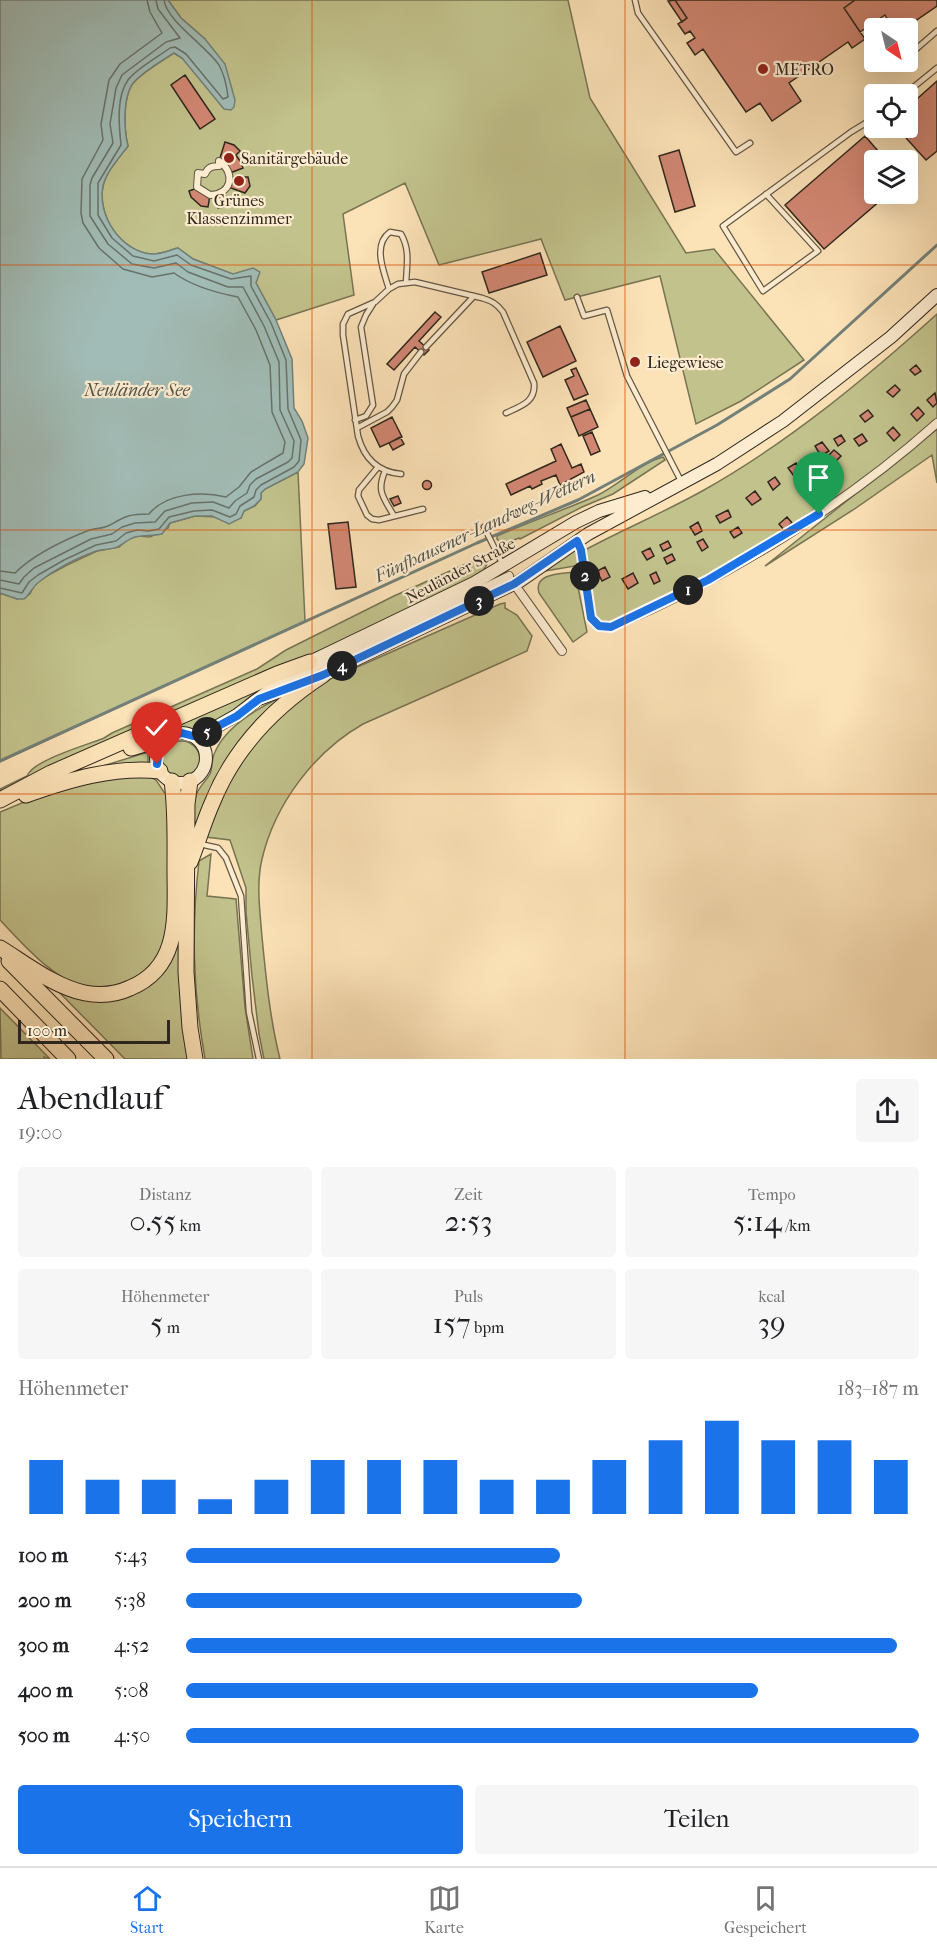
<!DOCTYPE html>
<html lang="de">
<head>
<meta charset="utf-8">
<style>
  :root { --surface:#fff; --page:#f6f6f6; --text:#202124; --muted:#757577; --line:#e0e0e0; --accent:#1a73e8 }
  body { margin:0; font-family:"IM FELL French Canon",serif; background:var(--page); color:var(--text); height:100vh; display:flex; flex-direction:column; font-size:22px; white-space:nowrap }
  * { box-sizing:border-box; margin:0 }
  p { font-size:20px; color:var(--muted) }
  .icon { flex:none; width:33px; height:33px; fill:none; stroke:currentColor; stroke-width:2; stroke-linecap:round; stroke-linejoin:round }
  .map { position:relative; height:1059px; overflow:hidden }
  .side { display:flex; flex-direction:column; background:var(--surface); flex:1 }
  .side>* { flex:none }
  .needle { width:39px; rotate:145deg }
  .fabs { position:absolute; left:864px; top:18px; display:grid; gap:12px }
  .fabs a { display:grid; place-items:center; width:54px; height:54px; border-radius:6px; background:var(--surface); box-shadow:0 6px 24px #0002; font-size:30px }
  .scale { position:absolute; left:18px; bottom:15px; width:152px; box-sizing:border-box; padding-left:6px; border:3px solid #2f271d; border-top:0; font-size:16px; line-height:21px; white-space:nowrap; color:#2f271d; -webkit-text-stroke:4px #fdecd0; paint-order:stroke }
  .pin { position:absolute; display:grid; place-items:center; width:51px; height:51px; color:#fff; margin:-62px -26px; border-radius:50% 50% 50% 0; rotate:-45deg; box-shadow:0 0 6px #0007 }
  .pin .icon { rotate:45deg }
  .km { position:absolute; width:30px; height:30px; margin:-15px; border-radius:50%; background:#222; color:#fff; font-size:16px; line-height:30px; text-align:center }
  .round { display:grid; place-items:center; flex:none; width:63px; height:63px; border-radius:6px; background:var(--page) }
  .overview { display:flex; align-items:center; justify-content:space-between; height:102px; padding:0 18px }
  h1 { font-size:33px; font-weight:600; line-height:45px }
  .figures { display:grid; grid-template-columns:repeat(3,1fr); gap:9px; height:102px; padding:6px 18px }
  .figures div { display:grid; align-content:center; border-radius:6px; background:var(--page); text-align:center }
  .figures b { font-size:30px; font-weight:600 }
  .figures small { font-size:16px; font-weight:400 }
  .figures p { font-size:16px }
  .chart { height:168px; padding:12px 18px }
  .chart p { display:flex; justify-content:space-between }
  .chart svg { width:100%; height:108px; margin-top:6px; stroke:var(--accent); stroke-width:6 }
  .primary-button { display:flex; gap:12px; margin-top:auto; padding:12px 18px }
  .primary-button a { flex:1; height:69px; border-radius:6px; background:var(--accent); color:#fff; font-size:24px; font-weight:600; line-height:69px; text-align:center }
  .primary-button a+a { background:var(--page); color:var(--text) }
  ul { padding:0 18px; list-style:none; font-size:20px }
  li { display:grid; grid-template-columns:96px 72px 1fr; align-items:center; height:45px }
  li i { height:15px; border-radius:8px; background:var(--accent) }
  .tab-bar { display:flex; justify-content:space-around; align-items:center; height:84px; border-top:2px solid var(--line); background:var(--surface); font-size:16px; color:var(--muted) }
  .tab-bar a { display:grid; justify-items:center; gap:3px }
  .tab-bar .current { color:var(--accent) }
  .map>svg:first-child { display:block }
  .green { fill:#c2c28c; stroke:#787454; stroke-width:1.5 }
  .water { fill:#a1bcb6; stroke:#738079; stroke-width:1.5 }
  .lines { fill:none; stroke-linecap:round; stroke-linejoin:round }
  .shore { stroke:#68726a; stroke-width:1.5 }
  .stream { stroke:#738079; stroke-width:3 }
  .building { fill:#d28773; stroke:#2f271d; stroke-width:1.5 }
  .service-casing { stroke:#625644; stroke-width:7 }
  .pedestrian-casing { stroke:#625644; stroke-width:8 }
  .minor-casing { stroke:#625644; stroke-width:10 }
  .secondary-casing { stroke:#2f271d; stroke-width:14 }
  .motorway-casing { stroke:#2f271d; stroke-width:17 }
  .service { stroke:#fdecd0; stroke-width:4.5 }
  .pedestrian { stroke:#fdecd0; stroke-width:6 }
  .minor { stroke:#fdecd0; stroke-width:8 }
  .secondary { stroke:#fdecd0; stroke-width:12 }
  .motorway { stroke:#fce2b7; stroke-width:15 }
  .route-casing { stroke:#fff; stroke-width:12 }
  .route { stroke:#1a73e8; stroke-width:8 }
  .grid { fill:none; stroke:#df560d; stroke-width:1.5; stroke-opacity:0.55 }
  .poi-dot { fill:#8f2418; stroke:#fdecd0; stroke-width:2 }
  .labels { text-anchor:middle; stroke-width:4.5; stroke-linejoin:round; paint-order:stroke }
  .poi-label { font-size:16px; fill:#2f271d; stroke:#fdecd0; text-anchor:start }
  .street-label { font-size:16px; fill:#2f271d; stroke:#fdecd0 }
  .water-label { font-size:18px; font-style:italic; fill:#51544b; stroke:#fdecd0 }
</style>
</head>
<body>
<div class="map">
<svg width="937" height="1059" viewBox="0 0 937 1059">
  <rect width="100%" height="100%" fill="#fce2b7"/>
  <filter id="stains"><feTurbulence type="fractalNoise" baseFrequency=".00333" numOctaves="4"/><feColorMatrix values="0 0 0 0 .2 0 0 0 0 .09 0 0 0 0 .02 0 0 0 .5 -.17"/></filter>
  <radialGradient id="worn" r=".72"><stop offset=".6" stop-color="#630" stop-opacity="0"/><stop offset="1" stop-color="#630" stop-opacity=".3"/></radialGradient>
  <path class="green" d="M168,0H568L590,98L686,253L714,249L804,360L741,401L696,424L660,276L565,300L541,239L439,265L405,183L343,214L354,295L276,320L256,283L193,259L178,248C170,250 160,255 151,254C121,251 97,216 103,186C106,172 119,157 128,146C124,130 122,94 135,81C146,70 161,62 174,53L182,58L205,39L181,18Z
    M937,314V419C899,450 862,483 821,509C757,550 691,585 623,619L614,623H600L595,618L585,550C624,529 665,512 704,490C789,442 865,379 937,314Z
    M937,429V483L932,455L853,510L765,566Z
    M663,457L665,460L613,494L582,507L520,539L519,538L514,540L515,542L505,548L497,539V536C531,521 565,510 598,495C620,484 640,463 663,457Z
    M298,472L305,621L0,762V593L17,599L30,594L33,586L41,579L67,565L97,551L119,547L128,539L138,536L150,537L168,528L170,523L195,516L241,518L244,511L255,506L261,499V493L265,489Z
    M574,550H577L581,565L545,571Z
    M470,562L487,564L482,573L343,640L235,689L0,791V789L27,776C33,760 87,745 104,738L112,733L257,669L286,650L394,596Z
    M575,572L587,632L573,642L539,593C533,573 561,574 575,572Z
    M505,603V608L517,615L532,636L527,651L363,724C314,752 275,804 262,859C256,884 260,912 262,937C266,978 270,1019 280,1059H264L259,1034L252,976L246,912V888L230,840L206,837L221,794L258,733L321,683L500,604Z
    M258,690L223,719L198,730H174L173,726Z
    M281,697L257,720L193,844C193,827 191,809 197,793C200,786 206,781 210,774C213,767 211,759 215,752C226,726 258,708 281,697Z
    M162 760a19 19 0 1 1 38 0a19 19 0 1 1-38 0Z
    M148,752V763L87,771Z
    M129,774L147,775L156,780L168,798L169,925C164,949 152,973 127,981C117,985 107,989 96,989C58,986 25,946 0,920V812L58,788Z
    M211,854L207,896L236,899L245,1007L253,1059H205C193,991 191,930 199,861Z
    M179,927L193,1059H125L57,990L135,991Z
    M0,1008L50,1059L44,1057L45,1059H1Z"/>
  <path class="water" d="M0,0H168L181,18L205,39L225,64L235,100L234,107L231,110L224,109L182,58L174,53C161,61 146,70 135,81C122,94 124,130 128,146C120,157 106,172 103,186C97,216 121,251 151,254C160,255 170,250 178,248L193,259L233,274L253,268L260,272L256,283L276,320L292,359L294,408L302,421L308,438L304,464L298,472L265,489L261,493V499L254,506L244,511L241,518L229,524L212,516H195L170,523L162,534C153,536 144,535 135,537C128,539 125,543 119,546C113,550 103,549 96,551C77,558 55,569 39,582C32,587 31,594 24,599H17L0,593Z"/>
  <g class="lines">
    <path class="shore" d="M0,571L15,573C34,554 62,541 87,531C94,528 103,529 110,525C126,516 129,514 149,514C166,493 202,491 226,497L239,487L251,472L283,453L285,442L272,412L270,365L256,330L238,297C217,293 192,286 174,273L152,277L123,269L99,248L83,223L81,213L82,179L103,140L101,124L109,80L120,64L162,33L150,12L147,0
      M0,580L19,584L24,577L34,568L91,539L112,534L122,527L135,523L155,522L165,511L192,503L213,502L229,508L235,501L247,493L250,485L256,479L288,462L292,458L294,441L280,410L279,362L264,326L243,287H228L188,272L176,263L154,268L132,264L108,244L90,216V185L92,178L113,143L110,124L116,88L122,75L166,42L180,38L158,9L156,0
      M0,588L22,593L29,582L38,575L64,560L96,545L116,541L126,533L137,530L149,531L159,529L169,517L194,511L212,510L230,517L236,514L240,506L254,497L256,490L261,485L294,467L299,461L301,440L288,409L286,360L271,323L251,286V276L231,279L191,265L177,255L154,261L133,256L112,238L98,215V183L121,145C119,126 116,96 128,80C136,69 158,57 170,48L175,47L186,54L223,99L228,97C227,88 224,74 219,65C206,46 166,20 164,0"/>
    <path class="stream" d="M0,761L477,543L578,500L717,425L790,379L937,245"/>
  </g>
  <path class="building" d="M675,0H855L844,8L865,39L852,48L848,42L789,83L801,101L772,121L760,103L746,112L703,49L695,55L687,43L695,38L690,31L685,34L678,24L687,18Z
    M675,0L687,18L682,22L668,1Z
    M855,0H937V6L905,28H892L885,15L860,32L844,8Z
    M185,75L215,119L200,129L171,85Z
    M937,81V151L926,160L897,128H908V107Z
    M865,136L886,160H874V194H888L824,249L785,205Z
    M225,142L234,145L240,151L236,155L240,161L243,168L230,173L219,161Z
    M679,150L695,206L675,212L659,156Z
    M229,177H248L250,186L245,193L228,187Z
    M200,187L210,195L208,207L201,206L191,197L189,191Z
    M223,192L230,203L225,207L218,208L216,194Z
    M540,253L547,275L489,293L482,272Z
    M435,312L441,317L419,341L429,350L424,355L415,347L394,370L387,364Z
    M560,326L576,361L543,377L527,342Z
    M916,365L921,371L915,375L910,370Z
    M576,368L588,394L574,400L565,380L574,376L571,370Z
    M895,385L900,390L893,397L887,392Z
    M935,393L937,403L933,407L927,400Z
    M586,400L590,409L571,417L567,408Z
    M918,407L924,414L917,421L911,414Z
    M590,409L598,427L579,436L571,417Z
    M868,410L873,416L865,422L860,416Z
    M392,417L402,437L380,447L371,428Z
    M893,427L900,435L894,441L887,433Z
    M592,432L600,451L591,455L583,436Z
    M862,434L867,441L859,446L854,439Z
    M841,435L845,441L838,446L834,439Z
    M400,437L404,444L393,450L389,443Z
    M822,442L829,451L821,456L815,446Z
    M561,444L572,468L581,464L584,472L560,485L556,475L541,481L542,484L532,489L530,486L511,495L506,484L556,461L551,449Z
    M834,450L841,456L834,463L828,456Z
    M796,463L801,471L794,476L788,468Z
    M775,477L780,484L773,490L768,482Z
    M422.5 485a4.5 4.5 0 1 1 9 0a4.5 4.5 0 1 1-9 0Z
    M823,486L826,491L816,498L812,493Z
    M755,491L761,499L752,505L746,498Z
    M398,496L401,503L394,506L390,499Z
    M728,510L731,517L720,523L716,516Z
    M787,517L792,523L784,530L779,524Z
    M348,522L356,587L336,589L328,524Z
    M698,522L702,531L695,535L690,527Z
    M738,527L742,533L734,538L730,532Z
    M703,539L708,547L702,551L697,542Z
    M668,541L671,547L663,551L660,545Z
    M650,548L654,556L647,560L642,552Z
    M672,554L675,560L667,564L664,558Z
    M605,567L610,577L602,581L597,571Z
    M656,572L660,581L654,584L650,575Z
    M633,573L638,583L628,589L622,579Z"/>
  <g class="lines">
    <g class="service-casing">
      <path id="service" d="M635,0L638,13L736,152L750,143
        M908,56L937,31
        M905,94L937,68
        M766,194L818,251L763,291L723,226L851,132L874,118
        M389,289C384,272 372,245 390,232L401,234C410,249 407,265 406,282
        M577,297L584,316L607,310L627,376L681,481
        M426,347L474,296
        M355,420L366,416L373,405L361,327L366,315L373,304
        M357,428L387,412L392,407L397,400L404,374L421,352
        M378,467L359,490L358,496L367,515L372,519L379,520L423,509
        M385,471C376,492 384,498 394,516
        M401,474C377,472 364,458 358,436L343,335V324L348,314L375,302L389,289L398,284L415,282L482,298C492,301 497,304 503,312L534,383C536,402 521,406 506,413
        M484,527L503,565
        M200,844L218,848L226,858L241,896L249,1012L259,1059"/>
    </g>
    <g class="pedestrian-casing">
      <path id="pedestrian" d="M219,161C236,173 232,194 210,195L197,187L198,173L205,174C208,167 212,166 219,166Z"/>
    </g>
    <g class="minor-casing">
      <path id="minor" d="M577,541L581,550L591,618C597,628 606,628 616,625C726,579 848,503 937,423
        M512,581L562,651
        M291,681L509,576"/>
    </g>
    <g class="secondary-casing">
      <path id="secondary" d="M259,699L323,675L520,581L588,534L717,464L783,421L891,337L937,295
        M156 758a25 25 0 1 1 50 0a25 25 0 1 1-50 0Z
        M193,736L207,732L237,715L282,681L310,662L474,583L576,522L599,511L645,497"/>
    </g>
    <g class="motorway-casing">
      <path id="motorway" d="M131,748L155,741L163,742
        M190,781L187,804L186,972L190,1028L195,1059
        M26,795C68,780 114,766 160,771
        M0,800L51,773L277,674L310,662
        M190,862C198,842 204,821 213,801C235,747 274,707 323,675
        M0,948C26,964 55,987 85,993C101,996 115,995 130,988C181,967 175,915 175,869C175,839 176,810 172,781
        M9,961L106,1059
        M0,989L68,1059"/>
    </g>
    <use href="#service" class="service"/>
    <use href="#pedestrian" class="pedestrian"/>
    <use href="#minor" class="minor"/>
    <use href="#secondary" class="secondary"/>
    <use href="#motorway" class="motorway"/>
  </g>
  <g class="lines">
    <g class="route-casing">
      <path id="route" d="M157,764L159,748L163,741L172,735L182,733L193,736L207,732L237,716L259,699L323,675L514,584L577,541L581,550L591,618L599,626L611,627L708,580L819,514"/>
    </g>
    <use href="#route" class="route"/>
  </g>
  <path class="grid" d="M312,0V1059M625,0V1059M0,265H937M0,530H937M0,794H937"/>
  <g class="poi-dot">
    <circle cx="763" cy="69" r="6"/>
    <circle cx="229" cy="158" r="6"/>
    <circle cx="239" cy="181" r="6"/>
    <circle cx="635" cy="362" r="6"/>
  </g>
  <g class="labels">
    <g class="poi-label">
      <text x="775" y="75">METRO</text>
      <text x="241" y="164">Sanitärgebäude</text>
      <text x="239" y="206" text-anchor="middle">Grünes<tspan x="239" dy="18">Klassenzimmer</tspan></text>
      <text x="647" y="368">Liegewiese</text>
    </g>
    <g class="street-label">
      <text transform="translate(460 570) rotate(-28)" y="6">Neuländer Straße</text>
    </g>
    <g class="water-label">
      <text x="137" y="396">Neuländer See</text>
      <text transform="translate(485 526) rotate(-25)" y="6">Fünfhausener-Landweg-Wettern</text>
    </g>
  </g>
  <rect width="100%" height="100%" filter="url(#stains)"/>
  <rect width="100%" height="100%" fill="url(#worn)"/>
</svg>
<div class="fabs">
<a><svg class="needle" viewBox="-14 -14 28 28"><path d="M0-13l5 13h-10z" fill="#e53935"/><path d="M0 13l5-13h-10z" fill="#757577"/></svg></a>
<a><svg class="icon" aria-label="locate" viewBox="0 0 24 24"><circle cx="12" cy="12" r="6"/><path d="M12 2v4M12 18v4M2 12h4M18 12h4"/></svg></a>
<a><svg class="icon" aria-label="layers" viewBox="0 0 24 24"><path d="M12 4l9 5-9 5-9-5zM3 14l9 5 9-5"/></svg></a>
</div>
<div class="scale">100 m</div>
<div class="pin" style="left:819px;top:514px;background:#1e9e55"><svg class="icon" aria-label="arrive" viewBox="0 0 24 24"><path d="M6 21V4h12l-3 4 3 4H6"/></svg></div>
<div class="pin" style="left:157px;top:764px;background:#d93025"><svg class="icon" aria-label="check" viewBox="0 0 24 24"><path d="M5 12l5 5 9-10"/></svg></div>
<b class="km" style="left:688px;top:590px">1</b>
<b class="km" style="left:585px;top:576px">2</b>
<b class="km" style="left:479px;top:601px">3</b>
<b class="km" style="left:342px;top:666px">4</b>
<b class="km" style="left:207px;top:732px">5</b>
</div>
<section class="side">
<div class="overview"><div><h1>Abendlauf</h1><p>19:00</p></div><a class="round"><svg class="icon" aria-label="share" viewBox="0 0 24 24"><path d="M12 15V3M7 8l5-5 5 5M5 13v7h14v-7"/></svg></a></div>
<div class="figures">
<div><p>Distanz</p><b>0.55<small> km</small></b></div>
<div><p>Zeit</p><b>2:53</b></div>
<div><p>Tempo</p><b>5:14<small> /km</small></b></div>
</div>
<div class="figures">
<div><p>Höhenmeter</p><b>5<small> m</small></b></div>
<div><p>Puls</p><b>157<small> bpm</small></b></div>
<div><p>kcal</p><b>39</b></div>
</div>
<div class="chart"><p><span>Höhenmeter</span>183–187 m</p>
<svg viewBox="0 0 160 44" preserveAspectRatio="none"><path d="M5 44V22M15 44V30M25 44V30M35 44V38M45 44V30M55 44V22M65 44V22M75 44V22M85 44V30M95 44V30M105 44V22M115 44V14M125 44V6M135 44V14M145 44V14M155 44V22"/></svg>
</div>
<ul>
<li><b>100 m</b>5:43<i style="width:51%"></i></li>
<li><b>200 m</b>5:38<i style="width:54%"></i></li>
<li><b>300 m</b>4:52<i style="width:97%"></i></li>
<li><b>400 m</b>5:08<i style="width:78%"></i></li>
<li><b>500 m</b>4:50<i style="width:100%"></i></li>
</ul>
<div class="primary-button"><a>Speichern</a><a>Teilen</a></div>
</section>
<nav class="tab-bar">
<a class="current"><svg class="icon" aria-label="home" viewBox="0 0 24 24"><path d="M3 11l9-7 9 7M6 9v11h12V9"/></svg>Start</a>
<a><svg class="icon" aria-label="map" viewBox="0 0 24 24"><path d="M3 6l6-2 6 2 6-2v14l-6 2-6-2-6 2zM9 4v14M15 6v14"/></svg>Karte</a>
<a><svg class="icon" aria-label="saved" viewBox="0 0 24 24"><path d="M7 4h10v16l-5-4-5 4z"/></svg>Gespeichert</a>
</nav>
</body>
</html>
